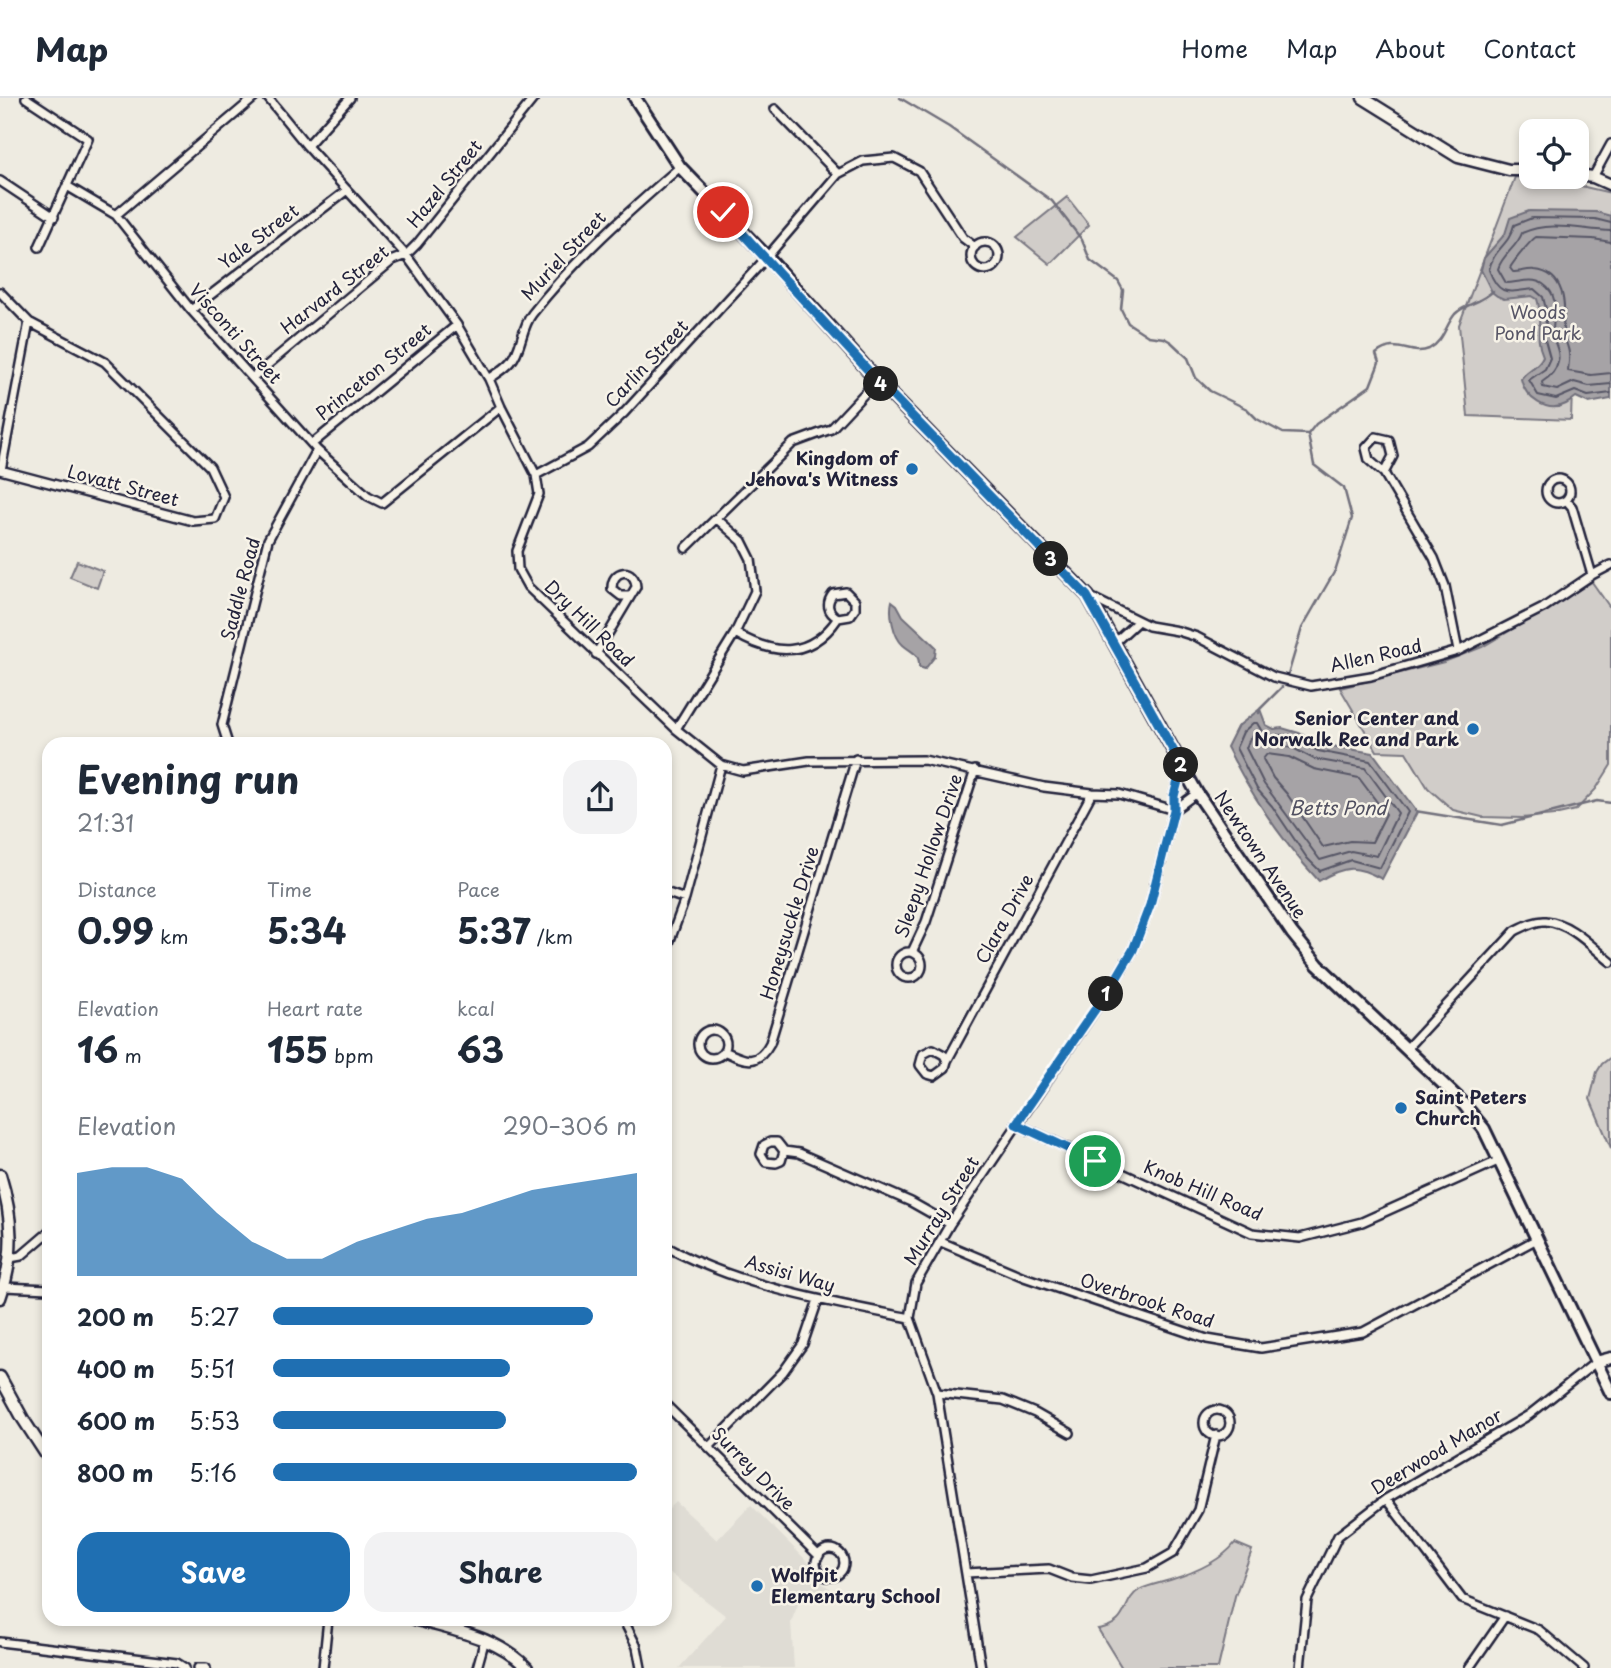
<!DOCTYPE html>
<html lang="en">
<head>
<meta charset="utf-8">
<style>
  :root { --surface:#fff; --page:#f2f2f3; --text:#1f2937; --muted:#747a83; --line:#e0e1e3; --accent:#1f6fb2 }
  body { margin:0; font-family:"Playpen Sans",sans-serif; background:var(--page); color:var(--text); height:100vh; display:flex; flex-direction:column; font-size:26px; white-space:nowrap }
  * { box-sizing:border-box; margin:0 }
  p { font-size:23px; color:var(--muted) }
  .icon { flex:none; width:38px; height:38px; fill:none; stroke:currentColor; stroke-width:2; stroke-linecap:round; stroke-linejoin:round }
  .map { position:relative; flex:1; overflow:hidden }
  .panel { position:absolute; left:42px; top:639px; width:630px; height:889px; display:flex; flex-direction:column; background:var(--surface); border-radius:21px; box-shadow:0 4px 10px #0003 }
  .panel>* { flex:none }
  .tools { position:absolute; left:1519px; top:21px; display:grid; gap:14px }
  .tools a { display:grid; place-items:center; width:70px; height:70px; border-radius:14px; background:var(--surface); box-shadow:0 4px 10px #0003; font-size:35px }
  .pin { position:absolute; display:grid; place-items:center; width:60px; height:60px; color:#fff; margin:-30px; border:4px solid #fff; border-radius:50%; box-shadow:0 2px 7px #0007 }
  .km { position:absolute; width:35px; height:35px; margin:-18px; border-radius:50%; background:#222; color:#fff; font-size:19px; line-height:35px; text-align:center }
  .round { display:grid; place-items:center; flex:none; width:74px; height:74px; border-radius:21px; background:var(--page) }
  .head { display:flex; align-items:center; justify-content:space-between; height:119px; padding:0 35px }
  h1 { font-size:38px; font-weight:700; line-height:52px }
  .metrics { display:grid; grid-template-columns:repeat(3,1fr); gap:10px; height:119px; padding:7px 35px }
  .metrics div { display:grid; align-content:center }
  .metrics b { font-size:35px; font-weight:700 }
  .metrics small { font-size:19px; font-weight:400 }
  .metrics p { font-size:19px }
  .chart { height:196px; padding:14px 35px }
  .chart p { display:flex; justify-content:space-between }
  .chart svg { width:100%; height:126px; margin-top:7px; fill:var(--accent); opacity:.7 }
  .primary-button { display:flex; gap:14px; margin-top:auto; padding:14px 35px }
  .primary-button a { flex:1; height:80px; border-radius:21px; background:var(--accent); color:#fff; font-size:28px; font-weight:700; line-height:80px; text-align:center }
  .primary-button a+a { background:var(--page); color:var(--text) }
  ul { padding:0 35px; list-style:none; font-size:23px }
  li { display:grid; grid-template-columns:112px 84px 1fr; align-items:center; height:52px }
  li i { height:18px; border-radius:9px; background:var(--accent) }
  header { display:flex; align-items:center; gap:42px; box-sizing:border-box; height:98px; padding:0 35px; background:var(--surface); border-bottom:2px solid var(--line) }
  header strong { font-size:33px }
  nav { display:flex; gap:38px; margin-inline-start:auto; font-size:24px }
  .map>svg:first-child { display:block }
  .built { fill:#dfdcd4 }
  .green { fill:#d1cdc9; stroke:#7a7882; stroke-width:2 }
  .water { fill:#a6a3a6; stroke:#716f7b; stroke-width:2 }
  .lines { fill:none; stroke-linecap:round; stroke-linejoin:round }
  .shore { stroke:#575666; stroke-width:2 }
  .stream { stroke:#716f7b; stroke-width:2.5 }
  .minor-casing { stroke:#22223b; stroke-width:12 }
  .tertiary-casing { stroke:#22223b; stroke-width:15 }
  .secondary-casing { stroke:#22223b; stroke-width:16 }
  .minor { stroke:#f7f3e8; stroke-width:7 }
  .tertiary { stroke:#f7f3e8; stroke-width:10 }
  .secondary { stroke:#f7f3e8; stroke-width:10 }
  .route-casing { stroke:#fff; stroke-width:14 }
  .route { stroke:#1f6fb2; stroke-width:9 }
  .poi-dot { fill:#1f6fb2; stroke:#f7f3e8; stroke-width:2.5 }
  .labels { text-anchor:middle; stroke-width:5; stroke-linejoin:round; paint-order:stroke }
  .street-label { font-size:18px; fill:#22223b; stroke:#f7f3e8 }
  .park-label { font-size:18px; fill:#575566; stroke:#f7f3e8 }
  .poi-label { font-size:18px; font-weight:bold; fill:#22223b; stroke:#f7f3e8; text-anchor:end }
  .water-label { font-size:19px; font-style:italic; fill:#504f60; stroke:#f7f3e8 }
</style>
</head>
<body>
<header>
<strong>Map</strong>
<nav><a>Home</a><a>Map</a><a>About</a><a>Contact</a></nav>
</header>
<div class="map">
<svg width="1611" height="1570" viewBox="0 0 1611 1570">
  <rect width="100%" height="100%" fill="#eeebe1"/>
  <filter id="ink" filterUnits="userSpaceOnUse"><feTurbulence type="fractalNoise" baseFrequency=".0143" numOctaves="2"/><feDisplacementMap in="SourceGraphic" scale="14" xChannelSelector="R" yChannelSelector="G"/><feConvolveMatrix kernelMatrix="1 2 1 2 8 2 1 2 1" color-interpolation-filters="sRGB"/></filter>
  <g filter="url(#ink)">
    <path class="built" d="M676,1404L717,1442L751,1407L809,1465L812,1479L831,1491L803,1494L791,1524L794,1570H679L726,1518L665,1471V1415Z"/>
    <path class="green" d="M1515,79L1572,86L1611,95V291H1572L1571,322L1468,318L1459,227Z
      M1067,99L1089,127L1050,166L1017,139Z
      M77,463L103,473L97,490L70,479Z
      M1592,484L1611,511V667L1596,691L1576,712L1554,717L1522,720L1482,719L1453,712L1428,690L1406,654L1377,653L1340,590L1444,564L1482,549Z
      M1611,959V1050L1590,1001L1597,974L1602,966Z
      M1235,1445L1252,1452L1235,1498L1218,1570H1122L1098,1531C1130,1526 1121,1504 1139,1492C1148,1487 1160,1485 1170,1482C1193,1475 1220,1464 1235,1445Z"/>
    <path class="water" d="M1529,113L1596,114L1611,118V301L1589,305L1576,299C1573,301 1570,304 1566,306C1547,316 1525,300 1521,281C1527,271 1538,270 1543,258C1533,237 1544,221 1537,201L1532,198L1504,201L1497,198L1492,194L1481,172L1484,160L1505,136L1510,120Z
      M892,503L897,507L903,518L936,549L935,558L925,571L919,569C920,555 912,555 903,547C893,538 889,515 892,503Z
      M1260,611L1266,627L1274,631L1282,630L1299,635L1320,646L1373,655L1417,714L1382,781C1356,767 1345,767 1319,783C1282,744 1251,696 1227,649L1237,629Z"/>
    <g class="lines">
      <path class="shore" d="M1611,125L1595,121L1532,120L1514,127C1509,148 1493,151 1489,172C1499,199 1508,194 1534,191L1543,199L1547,215L1544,238L1550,260L1545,271L1529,282L1538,297L1556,301L1575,293L1588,298L1611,295
        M1611,133C1581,132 1550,122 1522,135C1517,150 1502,156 1498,171L1506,185C1518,185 1532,179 1543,186C1562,199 1552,219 1553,237C1554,246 1561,254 1558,263C1556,273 1550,279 1542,284L1543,289L1557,292L1574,284L1589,288L1611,286
        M1611,144L1593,141L1536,139C1531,142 1513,164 1510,170L1513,174C1520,174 1528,171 1535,172C1565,175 1566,207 1563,229C1562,240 1569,247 1569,256C1570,262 1568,268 1568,273L1591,277L1611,275
        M1253,625H1257L1261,632L1271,638L1282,637L1296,641L1318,653L1370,663L1408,714L1380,770L1351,762L1320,773L1307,760L1272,708L1257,691L1236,650L1243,634Z
        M1254,638L1270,646L1293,650L1314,661L1365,670L1398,715L1377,758L1351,753L1320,762L1264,686L1246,650L1250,640Z
        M1267,656L1289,659L1314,671L1359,680L1386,716L1372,744L1350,743L1323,749L1287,696L1273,680L1263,661Z"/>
      <path class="stream" d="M900,0L949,29L1052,103L1082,142L1090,162L1118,183L1123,192L1121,211L1128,225L1148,238L1164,240L1171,244L1188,260L1196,280L1210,293L1247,311L1257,321L1283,335L1308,336
        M1308,336L1316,326L1370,288L1379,265L1376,256C1396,239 1410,259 1429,251C1444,243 1445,228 1455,216C1465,206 1481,205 1493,193
        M1288,577L1302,530L1336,471L1352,420L1344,390L1314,367L1308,336
        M1259,615L1260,611L1282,589
        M1415,713L1502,727L1597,703L1611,705"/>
      <g class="minor-casing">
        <path id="minor" d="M26,0L88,41L39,149
          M268,0L307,48L406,157L457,227L489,281L501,309L536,377L539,396L517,453L518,471L528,489L676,631L721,667L743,673L809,663L924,662L1044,689L1092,695L1119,696L1174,712V698L1182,668
          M775,11L838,76
          M307,48L350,0
          M1593,79L1611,46
          M0,83L54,119
          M67,88L116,117L191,212L317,352L368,398L382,405L501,309
          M116,117L254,0
          M971 158a14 14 0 1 1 28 0a14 14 0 1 1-28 0Z
          M0,194L29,224L105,264L210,369L224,399L215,421L193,423L0,372
          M191,212L347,92
          M253,279L393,162L406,157L417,146L534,0
          M489,281C496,276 505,271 511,264C522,251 521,230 532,216C575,161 628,114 680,69
          M312,346L457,227
          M1,372L29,224
          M1384,375L1369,362L1366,350L1376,339L1389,342L1393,358L1384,375L1434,460L1445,488L1458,553
          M536,377L588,349L624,315L767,159L838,76L863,63L894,60L919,73L963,140L975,149
          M1546 393a12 12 0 1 1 24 0a12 12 0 1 1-24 0Z
          M1566,402L1572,409L1592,477
          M686,450L793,345L831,331L877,282
          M1088,498L1149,528L1178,533L1197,539L1274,579L1311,588L1371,578L1458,553L1543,510L1592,477L1611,467
          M735,535C774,558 810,561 838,520L850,518L855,511V503L846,494L833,496C826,505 827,514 838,520
          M1114,545L1138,523
          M596,556L636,489C635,468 611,471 612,491L621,498H630
          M676,631L735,535L755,493L751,461L742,443L717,421
          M228,646L222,627L268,442L317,352
          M665,794L685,801
          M896 867a13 13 0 1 1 26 0a13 13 0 1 1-26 0Z
          M912,854L926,824L975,672
          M665,856L685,801L721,667
          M698 946a14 14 0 1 1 28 0a14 14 0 1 1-28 0Z
          M1406,951L1515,833C1525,828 1536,822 1546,823C1571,825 1593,850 1611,864
          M724,953C745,963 757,969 770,945L856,661
          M947,963L944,957L933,951L923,956L920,967L927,976L934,978L945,970L947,963L1092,695
          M1016,1026L1252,1135L1300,1140L1362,1124L1500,1062
          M784,1053L781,1063L776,1065L766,1064L761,1056L764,1047L770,1044H777L784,1053L799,1055L911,1104L950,1126
          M941,1144L1024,1179L1207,1241L1261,1250L1363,1234L1537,1141
          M665,1148C738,1188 829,1204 910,1220
          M10,1160L21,1158L49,1134
          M4,1189L49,1191
          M937,1295L1003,1302L1035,1315L1070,1335
          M665,1306L819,1458
          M1204 1325a13 13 0 1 1 26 0a13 13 0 1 1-26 0Z
          M709,1349L783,1274L803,1246L818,1202
          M1386,1401L1462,1501L1539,1532L1584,1570
          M816 1465a14 14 0 1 1 28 0a14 14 0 1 1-28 0Z
          M966,1475L1049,1471L1072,1480L1091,1482L1147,1470L1173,1455L1198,1412L1216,1337
          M623,1521L637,1549L641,1570
          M0,1544L177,1565L185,1570
          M198,1570H206
          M323,1570L328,1521
          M477,1570L485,1541
          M981,1570L937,1295L910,1220L916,1185L950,1126L1116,881L1133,852L1150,807L1174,712L1197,695
          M1300,1570L1307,1502L1338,1438L1386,1401L1529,1317L1596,1264
          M1469,1570L1505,1518"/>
      </g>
      <g class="tertiary-casing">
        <path id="tertiary" d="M1363,0L1458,59L1509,72H1531
          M1577,77L1593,79L1611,87
          M0,1077C13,1119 15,1158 0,1200
          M1596,1264L1611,1260
          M0,1279L23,1321L49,1361
          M415,1521C455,1533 497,1539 527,1570"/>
      </g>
      <g class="secondary-casing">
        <path id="secondary" d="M635,0L680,69L767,159L877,282L1088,498L1197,695L1292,835L1318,867L1461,1003L1484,1031L1611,1295"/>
      </g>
      <use href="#minor" class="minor"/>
      <use href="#tertiary" class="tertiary"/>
      <use href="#secondary" class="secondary"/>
    </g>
  </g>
  <g class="lines" filter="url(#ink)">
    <g class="route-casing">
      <path id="route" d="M723,114L877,282L1087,498L1182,668L1174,698V712L1150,807L1133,852L1116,881L1016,1026L1095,1063"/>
    </g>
    <use href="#route" class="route"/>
  </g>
  <g class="poi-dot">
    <circle cx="912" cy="371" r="7"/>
    <circle cx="1473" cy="631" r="7"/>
    <circle cx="1401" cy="1010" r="7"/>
    <circle cx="757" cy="1488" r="7"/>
  </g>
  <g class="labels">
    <g class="street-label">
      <text transform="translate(445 86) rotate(-51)" y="6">Hazel Street</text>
      <text transform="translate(259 139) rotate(-37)" y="6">Yale Street</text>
      <text transform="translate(564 158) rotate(-47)" y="6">Muriel Street</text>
      <text transform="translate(335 192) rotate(-38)" y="6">Harvard Street</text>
      <text transform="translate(235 236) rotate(48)" y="6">Visconti Street</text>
      <text transform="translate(647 266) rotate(-47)" y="6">Carlin Street</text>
      <text transform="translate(374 274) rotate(-39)" y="6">Princeton Street</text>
      <text transform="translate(123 388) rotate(15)" y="6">Lovatt Street</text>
      <text transform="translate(241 491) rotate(-75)" y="6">Saddle Road</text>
      <text transform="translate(589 526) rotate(44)" y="6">Dry Hill Road</text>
      <text transform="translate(1376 558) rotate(-13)" y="6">Allen Road</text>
      <text transform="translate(1260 757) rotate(56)" y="6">Newtown Avenue</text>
      <text transform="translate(929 758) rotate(-71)" y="6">Sleepy Hollow Drive</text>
      <text transform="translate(1005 821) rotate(-61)" y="6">Clara Drive</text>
      <text transform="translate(790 825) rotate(-73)" y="6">Honeysuckle Drive</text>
      <text transform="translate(1203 1093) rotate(23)" y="6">Knob Hill Road</text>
      <text transform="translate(942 1113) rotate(-58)" y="6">Murray Street</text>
      <text transform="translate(790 1176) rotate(16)" y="6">Assisi Way</text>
      <text transform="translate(1147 1203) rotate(18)" y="6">Overbrook Road</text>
      <text transform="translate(1437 1354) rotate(-31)" y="6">Deerwood Manor</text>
      <text transform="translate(753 1371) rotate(45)" y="6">Surrey Drive</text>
    </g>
    <g class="park-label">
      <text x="1538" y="221">Woods<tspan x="1538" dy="21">Pond Park</tspan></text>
    </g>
    <g class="poi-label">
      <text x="898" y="367">Kingdom of<tspan x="898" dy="21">Jehova's Witness</tspan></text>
      <text x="1459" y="627">Senior Center and<tspan x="1459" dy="21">Norwalk Rec and Park</tspan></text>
      <text x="1415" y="1006" text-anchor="start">Saint Peters<tspan x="1415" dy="21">Church</tspan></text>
      <text x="771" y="1484" text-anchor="start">Wolfpit<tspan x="771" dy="21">Elementary School</tspan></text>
    </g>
    <g class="water-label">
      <text x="1338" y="717">Betts Pond</text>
    </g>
  </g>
</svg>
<div class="tools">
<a><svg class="icon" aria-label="locate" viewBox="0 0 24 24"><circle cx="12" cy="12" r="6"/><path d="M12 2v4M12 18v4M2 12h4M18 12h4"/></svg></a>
</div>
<div class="pin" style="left:1095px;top:1063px;background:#1e9e55"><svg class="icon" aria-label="arrive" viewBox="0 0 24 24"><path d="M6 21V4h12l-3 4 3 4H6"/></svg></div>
<div class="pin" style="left:723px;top:114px;background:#d93025"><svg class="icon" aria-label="check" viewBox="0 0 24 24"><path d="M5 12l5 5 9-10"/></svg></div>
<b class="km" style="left:1106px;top:896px">1</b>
<b class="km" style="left:1181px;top:667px">2</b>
<b class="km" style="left:1051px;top:461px">3</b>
<b class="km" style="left:881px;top:286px">4</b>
<section class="panel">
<div class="head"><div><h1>Evening run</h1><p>21:31</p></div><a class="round"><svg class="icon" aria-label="share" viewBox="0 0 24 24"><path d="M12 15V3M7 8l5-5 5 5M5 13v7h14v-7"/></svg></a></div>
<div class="metrics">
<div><p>Distance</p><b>0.99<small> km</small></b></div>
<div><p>Time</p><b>5:34</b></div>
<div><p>Pace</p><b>5:37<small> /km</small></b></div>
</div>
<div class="metrics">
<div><p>Elevation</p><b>16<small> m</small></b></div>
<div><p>Heart rate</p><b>155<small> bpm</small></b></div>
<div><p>kcal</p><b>63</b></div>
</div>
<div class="chart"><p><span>Elevation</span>290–306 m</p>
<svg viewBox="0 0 160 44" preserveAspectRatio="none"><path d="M0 44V8L10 6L20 6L30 10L40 22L50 32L60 38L70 38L80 32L90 28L100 24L110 22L120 18L130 14L140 12L150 10L160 8V44z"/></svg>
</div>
<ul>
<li><b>200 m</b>5:27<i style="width:88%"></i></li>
<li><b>400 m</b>5:51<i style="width:65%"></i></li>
<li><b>600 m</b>5:53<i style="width:64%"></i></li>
<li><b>800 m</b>5:16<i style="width:100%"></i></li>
</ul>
<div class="primary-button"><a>Save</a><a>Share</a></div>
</section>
</div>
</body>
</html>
